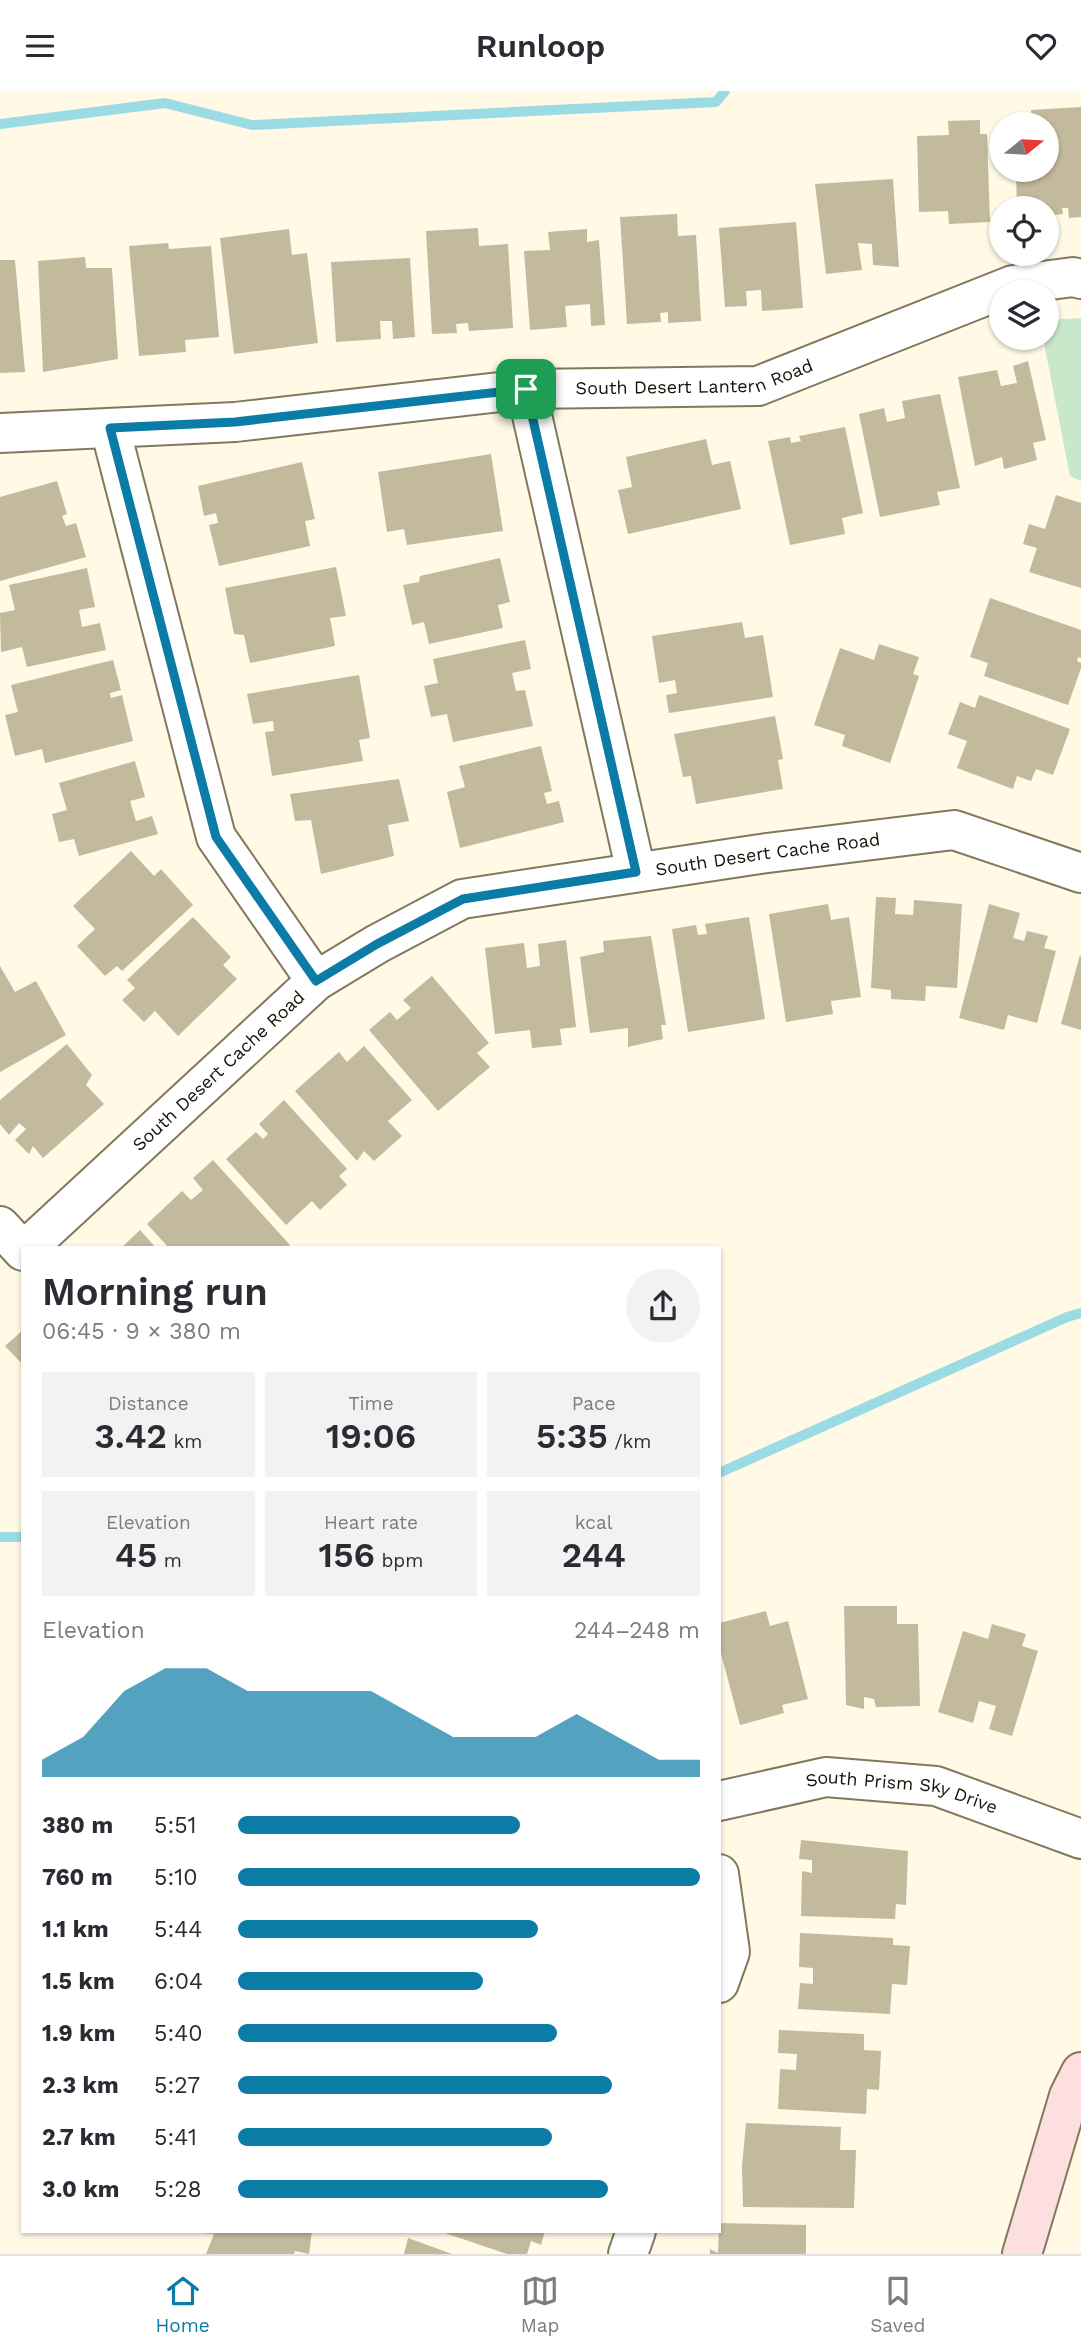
<!DOCTYPE html>
<html lang="en">
<head>
<meta charset="utf-8">
<style>
  :root { --surface:#fff; --page:#f2f2f3; --text:#2b2b33; --muted:#7c7c81; --line:#e1e1e2; --accent:#0b7ca5 }
  body { margin:0; font-family:"Work Sans",sans-serif; background:var(--page); color:var(--text); height:100vh; display:flex; flex-direction:column; font-size:26px; white-space:nowrap }
  * { box-sizing:border-box; margin:0 }
  p { font-size:23px; color:var(--muted) }
  .icon { flex:none; width:38px; height:38px; fill:none; stroke:currentColor; stroke-width:2; stroke-linecap:round; stroke-linejoin:round }
  .map { position:relative; flex:1; overflow:hidden }
  .side { position:absolute; left:21px; top:1155px; width:700px; height:987px; display:flex; flex-direction:column; background:var(--surface); border-radius:0px; box-shadow:0 2px 5px #0004 }
  .side>* { flex:none }
  .needle { width:46px; rotate:72deg }
  .fabs { position:absolute; left:989px; top:21px; display:grid; gap:14px }
  .fabs a { display:grid; place-items:center; width:70px; height:70px; border-radius:50%; background:var(--surface); box-shadow:0 2px 5px #0004; font-size:35px }
  .pin { position:absolute; display:grid; place-items:center; width:60px; height:60px; color:#fff; margin:-30px; border-radius:14px; box-shadow:0 4px 10px #0006 }
  .round { display:grid; place-items:center; flex:none; width:74px; height:74px; border-radius:37px; background:var(--page) }
  .summary { display:flex; align-items:center; justify-content:space-between; height:119px; padding:0 21px }
  h1 { font-size:38px; font-weight:600; line-height:52px }
  .figures { display:grid; grid-template-columns:repeat(3,1fr); gap:10px; height:119px; padding:7px 21px }
  .figures div { display:grid; align-content:center; border-radius:0px; background:var(--page); text-align:center }
  .figures b { font-size:35px; font-weight:600 }
  .figures small { font-size:19px; font-weight:400 }
  .figures p { font-size:19px }
  .chart { height:196px; padding:14px 21px }
  .chart p { display:flex; justify-content:space-between }
  .chart svg { width:100%; height:126px; margin-top:7px; fill:var(--accent); opacity:.7 }
  ul { padding:0 21px; list-style:none; font-size:23px }
  li { display:grid; grid-template-columns:112px 84px 1fr; align-items:center; height:52px }
  li i { height:18px; border-radius:9px; background:var(--accent) }
  header { display:flex; justify-content:space-between; align-items:center; height:91px; padding:0 21px; background:var(--surface); font-size:32px; font-weight:600 }
  .dock { display:flex; justify-content:space-around; align-items:center; height:98px; border-top:2px solid var(--line); background:var(--surface); font-size:19px; color:var(--muted) }
  .dock a { display:grid; justify-items:center; gap:4px }
  .dock .on { color:var(--accent) }
  .map>svg:first-child { display:block }
  .green { fill:#c8e8ca }
  .lines { fill:none; stroke-linecap:round; stroke-linejoin:round }
  .stream { stroke:#9bdbe4; stroke-width:10 }
  .building { fill:#c3b99c }
  .minor-casing { stroke:#82785c; stroke-width:42 }
  .secondary-casing { stroke:#82785c; stroke-width:42 }
  .minor { stroke:#fff; stroke-width:38 }
  .secondary { stroke:#fddfe0; stroke-width:38 }
  .route-casing { stroke:#fff; stroke-width:14 }
  .route { stroke:#0b7ca5; stroke-width:9 }
  .labels { text-anchor:middle; stroke-width:7; stroke-linejoin:round; paint-order:stroke }
  .street-label { font-size:18px; fill:#161208; stroke:#fff }
</style>
</head>
<body>
<header><svg class="icon" aria-label="menu" viewBox="0 0 24 24"><path d="M4 6h16M4 12h16M4 18h16"/></svg>Runloop<svg class="icon" aria-label="heart" viewBox="0 0 24 24"><path d="M12 20l-8-8c-3-5 5-10 8-4 3-6 11-1 8 4z"/></svg></header>
<div class="map">
<svg width="1081" height="2163" viewBox="0 0 1081 2163">
  <rect width="100%" height="100%" fill="#fff9e6"/>
  <path class="green" d="M1081,227V390L1070,385L1043,247H1046L1047,229Z"/>
  <g class="lines">
    <path class="stream" d="M0,33L165,12L252,34L716,11L725,0
      M719,1382L1067,1226L1081,1222
      M0,1446H23"/>
  </g>
  <path class="building" d="M1081,16V126L1069,127L1068,117H1062L1063,123L1046,125V117H1017L1016,79H1046V33H1032L1031,19Z
    M980,29V43H987L990,131L949,133L948,120L919,121L917,45L949,44L948,30Z
    M893,88L899,176L873,174L872,153L858,152L862,179L826,183L815,93Z
    M677,123L678,145L696,144L701,230L668,232V221L660,222L661,231L627,233L620,126Z
    M796,131L803,217L762,220L761,199L746,200L747,215L725,216L719,137Z
    M478,137L479,155L508,153L513,237L469,240L468,232L456,233L457,242L432,243L426,140Z
    M289,138L292,164L307,162L318,252L234,263L220,147Z
    M587,138V151L599,149L605,234L591,235L590,213L565,215L567,236L530,239L524,160L550,159L548,141Z
    M168,152L169,158L211,155L219,246L185,249L186,261L139,265L129,155Z
    M85,166L86,177H112L118,268L43,281L38,170Z
    M410,167L415,246L393,248L392,230H380L381,248L336,251L331,171Z
    M0,169H15L25,281L0,282Z
    M1028,270L1046,349L1033,352L1037,369L1004,378L1002,366L975,375L958,286L997,279L1001,295L1017,292L1013,275Z
    M940,303L960,397L937,401L940,414L880,426L859,323L884,317L887,331L905,327L902,310Z
    M845,336L863,422L842,427L845,443L790,454L768,350L790,346L791,352L801,350L799,345Z
    M706,348L712,374L730,370L741,418L628,443L618,399L632,396L626,366Z
    M491,363L503,440L407,454L404,438L387,441L378,381Z
    M302,371L315,428L305,430L310,455L219,475L209,434L218,432L216,422L204,425L198,395Z
    M57,390L67,423L62,425L66,435L76,432L86,466L0,490V406Z
    M1056,404L1081,412V497L1029,481L1037,457L1023,453L1029,433L1045,438Z
    M500,467L510,511L498,514L503,537L429,553L424,531L412,534L403,494L419,491L420,485Z
    M336,476L346,525L330,527L335,555L250,572L244,544L234,543L225,497Z
    M87,477L95,516L79,519L82,536L100,532L106,559L27,576L22,556L1,561L0,522L15,519L9,494Z
    M990,507L1081,539V567L1078,566L1077,570L1081,572V577L1068,614L984,585L988,572L970,566Z
    M742,531L745,547L763,544L773,606L669,622L666,604L677,602L675,589L659,592L652,545Z
    M525,549L531,578L512,582L516,600L525,599L533,635L453,651L447,623L431,626L424,595L438,592L433,568Z
    M879,553L919,566L913,583L919,585L890,672L842,655L845,644L814,634L840,557L874,569Z
    M113,569L121,599L110,602L111,607L122,604L133,650L45,672L42,658L15,665L5,624L18,621L11,594Z
    M359,584L370,647L359,649L363,670L272,685L265,641L274,640L273,630L253,633L247,603Z
    M979,604L1070,638L1053,684L1036,678L1031,690L1017,685L1013,698L957,677L967,650L948,643L960,611L975,617Z
    M775,625L783,668L778,669L783,698L696,713L691,685L683,686L674,643Z
    M541,655L552,700L544,702L547,713L559,710L564,731L460,757L447,701L465,696L459,675Z
    M135,670L145,706L130,710L136,730L152,725L158,743L79,765L74,748L59,751L52,723L67,719L59,692Z
    M399,688L409,730L388,734L394,765L321,783L311,729L295,730L290,703Z
    M131,760L154,785L161,778L193,814L122,880L117,875L105,885L77,855L95,838L73,815Z
    M876,806L896,807L895,823L913,824L914,809L962,813L957,897L926,895L925,910L891,908V899L871,897Z
    M828,813L831,829L849,826L861,906L831,910L833,923L786,931L769,823Z
    M989,813L1020,822L1013,847L1024,850L1027,840L1048,845L1044,857L1056,860L1037,932L1008,924L1004,939L959,927Z
    M193,826L231,866L223,874L237,888L178,945L155,920L144,931L122,909L135,897L127,889Z
    M749,826L765,928L688,941L672,838L696,834L698,844L707,843L705,833Z
    M651,845L666,934H661L663,948L628,956V937L590,942L580,866L604,861L603,850Z
    M566,849L576,936L560,938L562,954L532,957L530,939L495,943L485,857L524,852L527,877L540,875L538,853Z
    M1080,864L1081,865V939L1061,933Z
    M0,875L15,901L36,890L66,944L0,981Z
    M432,885L489,952L477,962L490,976L438,1020L369,939L390,921L397,929L411,917L403,909Z
    M67,953L92,984L86,994L104,1013L43,1067L33,1055L29,1063L15,1049L26,1038L19,1032L9,1044L0,1033V1009Z
    M364,955L412,1009L388,1030L402,1045L374,1070L364,1060L357,1070L295,1000L339,961L347,971Z
    M284,1009L347,1078L339,1085L347,1094L320,1119L312,1110L286,1134L226,1068L256,1041L263,1048L268,1043L259,1033Z
    M213,1069L290,1154L287,1157H169L147,1133L182,1100L191,1109L203,1099L193,1087Z
    M140,1139L156,1157H121Z
    M23,1239V1274L5,1255Z
    M844,1515H897V1533H918L920,1615L876,1616L874,1608L864,1606V1618L846,1614Z
    M766,1520L770,1535L788,1530L808,1608L782,1614L784,1622L740,1634L719,1555V1532Z
    M992,1533L1026,1543L1022,1555L1038,1560L1012,1645L989,1638L996,1615L979,1610L973,1632L938,1621L963,1540L988,1548Z
    M801,1749L908,1760L906,1814L896,1813L895,1828L801,1825L802,1780L812,1782V1769L799,1768Z
    M800,1842L893,1847V1854L910,1855L907,1894L892,1893L890,1923L798,1918L800,1892L813,1893V1877L799,1876Z
    M779,1939L864,1943V1959L881,1960L879,1999L867,1998L866,2023L778,2018L780,1978L796,1979L797,1963L778,1962Z
    M746,2032L841,2036L840,2059H856L854,2117L743,2116L742,2075Z
    M719,2132L806,2134V2163H710V2158L718,2162Z
    M202,2140H312L309,2163L295,2160L294,2163H206L214,2143L202,2142Z
    M439,2140H545L541,2154L531,2150L527,2163H507Z
    M408,2147L452,2163H404Z"/>
  <g class="lines">
    <g class="minor-casing">
      <g id="minor">
        <path d="M526,298L636,781"/>
        <path d="M110,337L216,746L316,890"/>
        <path id="s1" d="M0,342L235,331L526,298L758,295L1013,194L1073,186L1081,188"/>
        <path d="M0,1135L23,1160"/>
        <path id="s2" d="M27,1157L316,890L377,853L462,808L760,763L954,739L1081,782"/>
        <path id="s3" d="M719,1710L826,1686L936,1695L1081,1748"/>
        <path d="M719,1783L730,1861L719,1892"/>
        <path d="M628,2163L636,2140"/>
      </g>
    </g>
    <g class="secondary-casing">
      <path id="secondary" d="M1022,2163L1069,2005L1081,1981"/>
    </g>
    <use href="#minor" class="minor"/>
    <use href="#secondary" class="secondary"/>
  </g>
  <g class="lines">
    <g class="route-casing">
      <path id="route" d="M526,298L636,781L463,808L377,853L316,890L216,746L110,337L235,331Z"/>
    </g>
    <use href="#route" class="route"/>
  </g>
  <g class="labels">
    <g class="street-label">
      <text dy="6" stroke="none"><textPath href="#s1" startOffset="698">South Desert Lantern Road</textPath></text>
      <text dy="6" stroke="none"><textPath href="#s2" startOffset="870">South Desert Cache Road</textPath></text>
      <text dy="6" stroke="none"><textPath href="#s2" startOffset="261">South Desert Cache Road</textPath></text>
      <text dy="6" stroke="none"><textPath href="#s3" startOffset="187">South Prism Sky Drive</textPath></text>
    </g>
  </g>
</svg>
<div class="fabs">
<a><svg class="needle" viewBox="-14 -14 28 28"><path d="M0-13l5 13h-10z" fill="#e53935"/><path d="M0 13l5-13h-10z" fill="#7c7c81"/></svg></a>
<a><svg class="icon" aria-label="locate" viewBox="0 0 24 24"><circle cx="12" cy="12" r="6"/><path d="M12 2v4M12 18v4M2 12h4M18 12h4"/></svg></a>
<a><svg class="icon" aria-label="layers" viewBox="0 0 24 24"><path d="M12 4l9 5-9 5-9-5zM3 14l9 5 9-5"/></svg></a>
</div>
<div class="pin" style="left:526px;top:298px;background:#1e9e55"><svg class="icon" aria-label="arrive" viewBox="0 0 24 24"><path d="M6 21V4h12l-3 4 3 4H6"/></svg></div>
<section class="side">
<div class="summary"><div><h1>Morning run</h1><p>06:45 · 9 × 380 m</p></div><a class="round"><svg class="icon" aria-label="share" viewBox="0 0 24 24"><path d="M12 15V3M7 8l5-5 5 5M5 13v7h14v-7"/></svg></a></div>
<div class="figures">
<div><p>Distance</p><b>3.42<small> km</small></b></div>
<div><p>Time</p><b>19:06</b></div>
<div><p>Pace</p><b>5:35<small> /km</small></b></div>
</div>
<div class="figures">
<div><p>Elevation</p><b>45<small> m</small></b></div>
<div><p>Heart rate</p><b>156<small> bpm</small></b></div>
<div><p>kcal</p><b>244</b></div>
</div>
<div class="chart"><p><span>Elevation</span>244–248 m</p>
<svg viewBox="0 0 160 44" preserveAspectRatio="none"><path d="M0 44V38L10 30L20 14L30 6L40 6L50 14L60 14L70 14L80 14L90 22L100 30L110 30L120 30L130 22L140 30L150 38L160 38V44z"/></svg>
</div>
<ul>
<li><b>380 m</b>5:51<i style="width:61%"></i></li>
<li><b>760 m</b>5:10<i style="width:100%"></i></li>
<li><b>1.1 km</b>5:44<i style="width:65%"></i></li>
<li><b>1.5 km</b>6:04<i style="width:53%"></i></li>
<li><b>1.9 km</b>5:40<i style="width:69%"></i></li>
<li><b>2.3 km</b>5:27<i style="width:81%"></i></li>
<li><b>2.7 km</b>5:41<i style="width:68%"></i></li>
<li><b>3.0 km</b>5:28<i style="width:80%"></i></li>
</ul>
</section>
</div>
<nav class="dock">
<a class="on"><svg class="icon" aria-label="home" viewBox="0 0 24 24"><path d="M3 11l9-7 9 7M6 9v11h12V9"/></svg>Home</a>
<a><svg class="icon" aria-label="map" viewBox="0 0 24 24"><path d="M3 6l6-2 6 2 6-2v14l-6 2-6-2-6 2zM9 4v14M15 6v14"/></svg>Map</a>
<a><svg class="icon" aria-label="saved" viewBox="0 0 24 24"><path d="M7 4h10v16l-5-4-5 4z"/></svg>Saved</a>
</nav>
</body>
</html>
